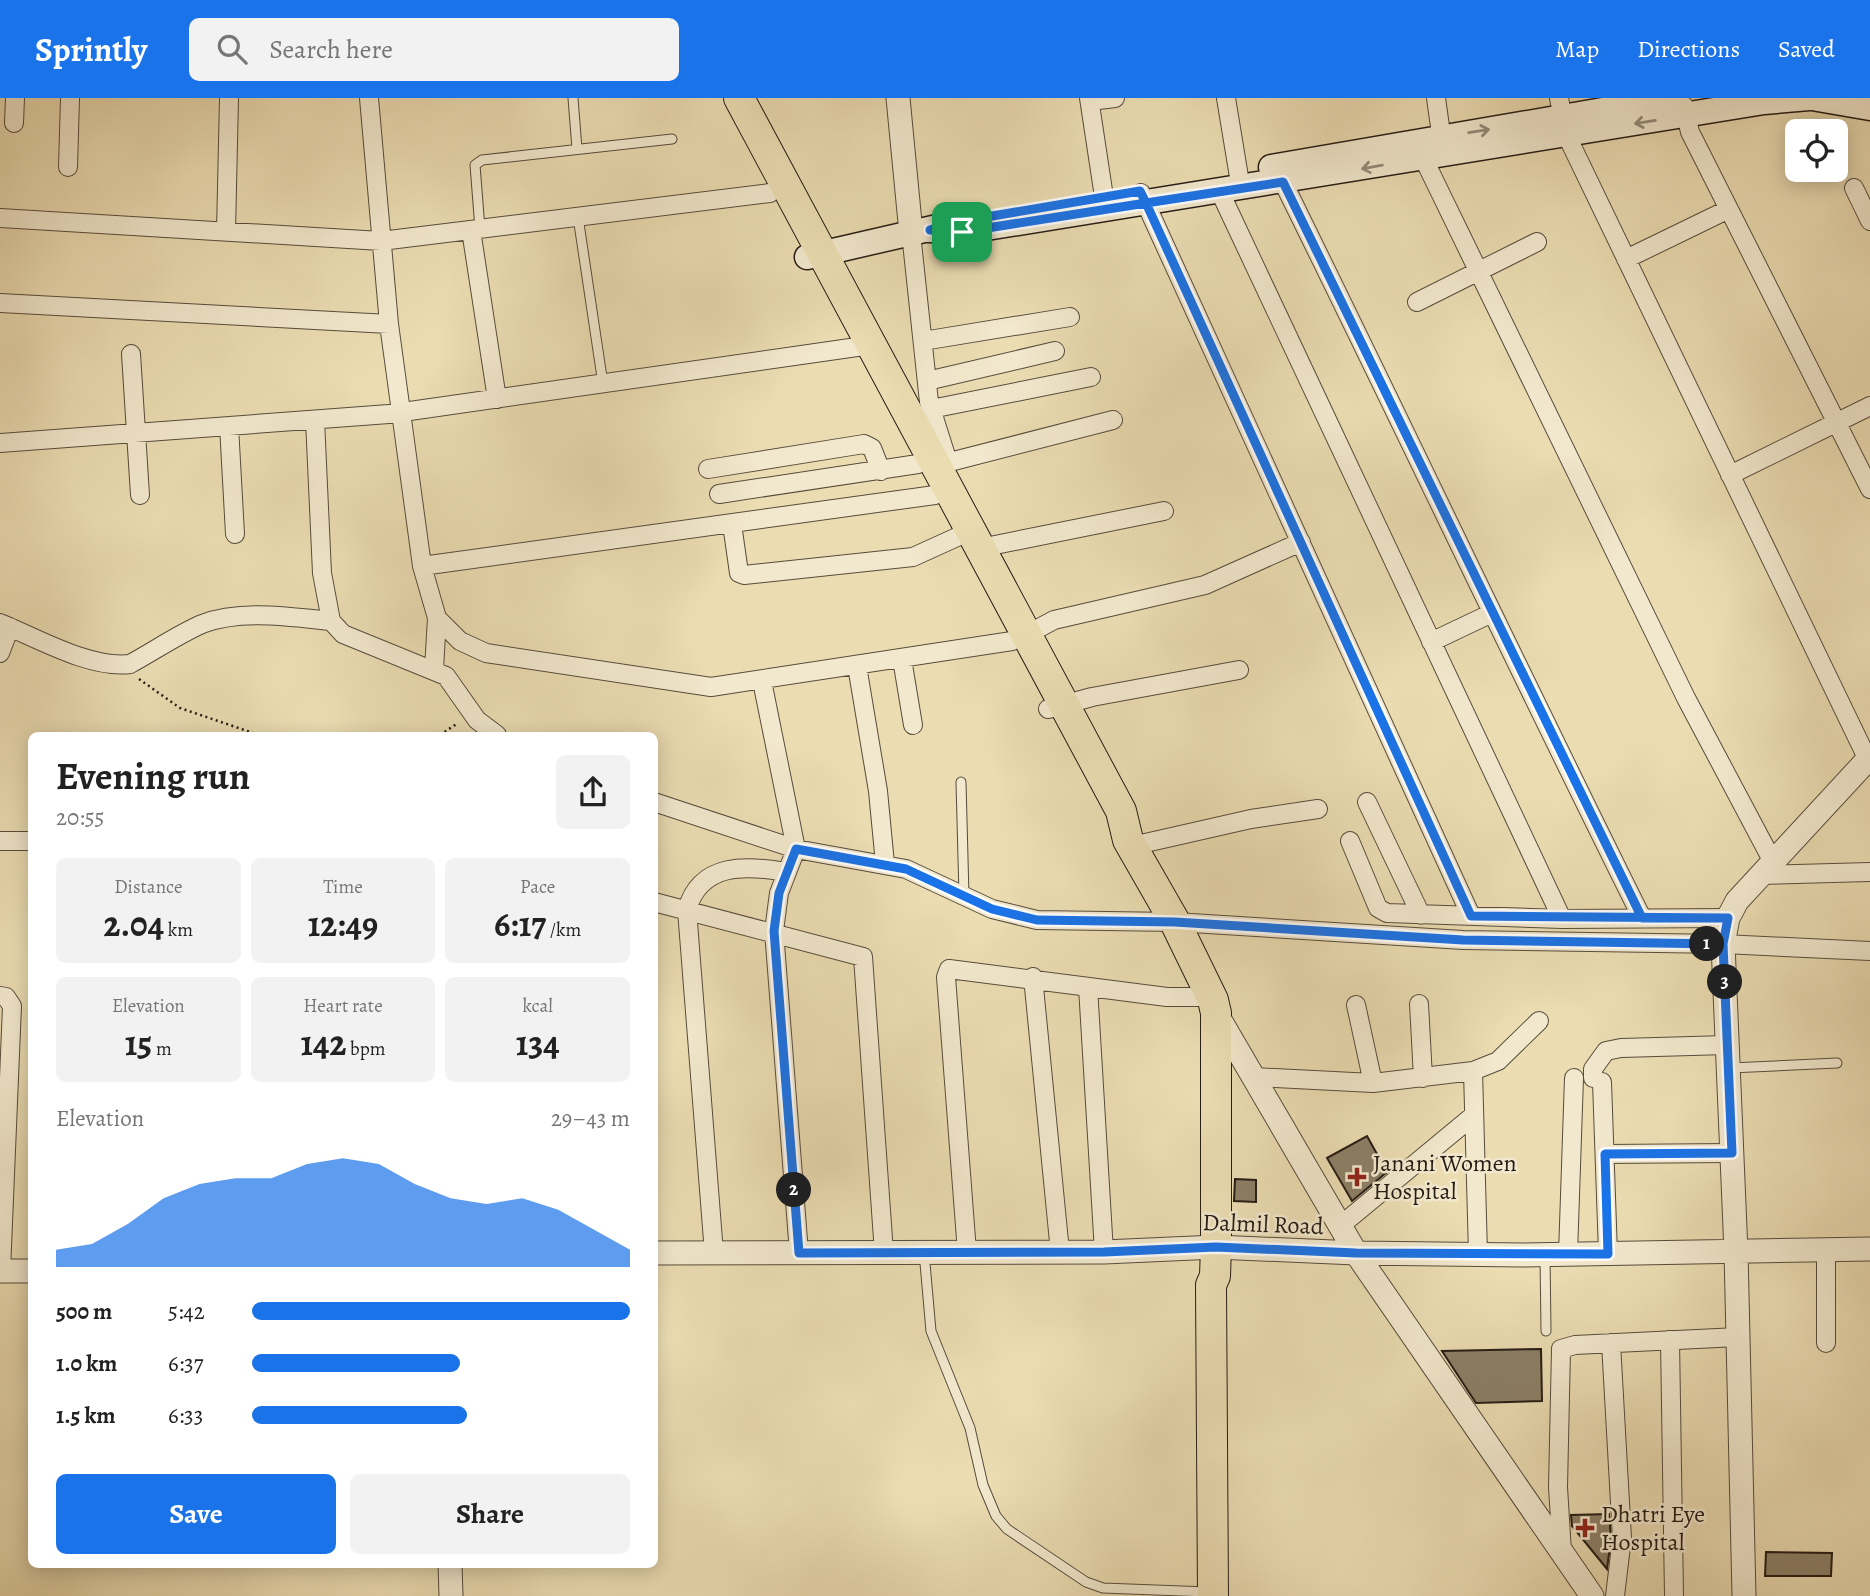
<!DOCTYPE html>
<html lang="en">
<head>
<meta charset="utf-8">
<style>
  :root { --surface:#fff; --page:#f2f2f2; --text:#222; --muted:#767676; --accent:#1a73e8 }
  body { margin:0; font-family:Alegreya,serif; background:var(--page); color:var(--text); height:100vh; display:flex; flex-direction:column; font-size:26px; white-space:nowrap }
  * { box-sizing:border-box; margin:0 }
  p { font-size:23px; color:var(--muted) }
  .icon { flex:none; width:38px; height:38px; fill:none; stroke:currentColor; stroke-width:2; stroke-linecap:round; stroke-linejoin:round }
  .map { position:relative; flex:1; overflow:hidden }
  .panel { position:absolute; left:28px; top:634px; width:630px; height:836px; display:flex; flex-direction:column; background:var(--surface); border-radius:10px; box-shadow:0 4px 18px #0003 }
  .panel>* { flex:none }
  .fabs { position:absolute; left:1785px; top:21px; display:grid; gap:14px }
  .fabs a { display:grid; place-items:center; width:63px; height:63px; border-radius:10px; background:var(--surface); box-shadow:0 4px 18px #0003; font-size:35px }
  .pin { position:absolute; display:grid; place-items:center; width:60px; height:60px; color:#fff; margin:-30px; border-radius:14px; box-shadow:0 4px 10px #0006 }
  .km { position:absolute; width:35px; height:35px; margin:-18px; border-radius:50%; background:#222; color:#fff; font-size:19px; line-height:35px; text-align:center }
  .round { display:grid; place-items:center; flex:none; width:74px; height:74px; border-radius:10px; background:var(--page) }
  .overview { display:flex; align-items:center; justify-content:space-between; height:119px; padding:0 28px }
  h1 { font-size:38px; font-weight:700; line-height:52px }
  .stats { display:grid; grid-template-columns:repeat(3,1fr); gap:10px; height:119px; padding:7px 28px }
  .stats div { display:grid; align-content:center; border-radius:10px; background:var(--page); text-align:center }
  .stats b { font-size:35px; font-weight:700 }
  .stats small { font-size:19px; font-weight:400 }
  .stats p { font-size:19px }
  .chart { height:196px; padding:14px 28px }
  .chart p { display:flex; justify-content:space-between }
  .chart svg { width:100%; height:126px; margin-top:7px; fill:var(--accent); opacity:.7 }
  .button { display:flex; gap:14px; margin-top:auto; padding:14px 28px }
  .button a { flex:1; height:80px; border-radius:10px; background:var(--accent); color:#fff; font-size:28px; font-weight:700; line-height:80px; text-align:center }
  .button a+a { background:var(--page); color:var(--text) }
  ul { padding:0 28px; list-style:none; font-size:23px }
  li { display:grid; grid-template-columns:112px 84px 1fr; align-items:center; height:52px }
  li i { height:18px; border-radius:9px; background:var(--accent) }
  header { display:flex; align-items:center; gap:42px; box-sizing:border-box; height:98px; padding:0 35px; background:var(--accent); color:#fff }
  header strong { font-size:33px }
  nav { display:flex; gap:38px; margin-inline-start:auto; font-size:24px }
  .search { width:490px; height:63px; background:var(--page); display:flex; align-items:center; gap:18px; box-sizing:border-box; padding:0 24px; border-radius:10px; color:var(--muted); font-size:26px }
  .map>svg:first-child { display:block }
  .building { fill:#8c8067; stroke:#261c15; stroke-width:2 }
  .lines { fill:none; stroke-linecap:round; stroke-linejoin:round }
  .service-casing { stroke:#574c3c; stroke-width:11 }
  .minor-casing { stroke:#574c3c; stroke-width:20 }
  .tertiary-casing { stroke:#574c3c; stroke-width:25 }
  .secondary-casing { stroke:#261c15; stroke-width:27 }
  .trunk-casing { stroke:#261c15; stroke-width:32 }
  .path { stroke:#261c15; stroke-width:2.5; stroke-dasharray:2 3.5; stroke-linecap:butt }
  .service { stroke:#f2e8cd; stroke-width:9 }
  .minor { stroke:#f2e8cd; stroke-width:18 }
  .tertiary { stroke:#f2e8cd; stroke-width:23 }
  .secondary { stroke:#f2e8cd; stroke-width:24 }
  .trunk { stroke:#ebdcb2; stroke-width:30 }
  .oneway { stroke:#968c7a }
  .route-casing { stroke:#fff; stroke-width:14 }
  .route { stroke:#1a73e8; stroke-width:9 }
  .poi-dot { fill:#8f2418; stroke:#f2e8cd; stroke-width:2.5 }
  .labels { text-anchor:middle; stroke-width:5; stroke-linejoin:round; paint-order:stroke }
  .poi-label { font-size:24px; fill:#261c15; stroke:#f2e8cd; text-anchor:start }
  .street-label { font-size:24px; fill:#261c15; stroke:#f2e8cd }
</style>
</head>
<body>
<header>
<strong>Sprintly</strong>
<div class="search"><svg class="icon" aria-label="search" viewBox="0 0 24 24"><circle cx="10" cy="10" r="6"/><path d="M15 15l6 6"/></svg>Search here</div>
<nav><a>Map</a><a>Directions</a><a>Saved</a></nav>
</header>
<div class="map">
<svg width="1870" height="1498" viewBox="0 0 1870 1498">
  <rect width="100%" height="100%" fill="#ebdcb2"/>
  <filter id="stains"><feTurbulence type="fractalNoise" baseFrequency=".00286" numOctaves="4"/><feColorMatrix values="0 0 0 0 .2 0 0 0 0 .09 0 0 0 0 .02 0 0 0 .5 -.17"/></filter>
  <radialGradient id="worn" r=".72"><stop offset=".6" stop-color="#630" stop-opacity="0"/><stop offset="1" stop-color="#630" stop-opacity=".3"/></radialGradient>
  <path class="building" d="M1367,1038L1387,1074L1352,1103L1327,1060Z
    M1235,1081L1256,1082V1104L1234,1103Z
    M1541,1251L1542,1303L1476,1305L1442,1253Z
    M1609,1416L1611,1440L1607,1471L1572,1428L1571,1417Z
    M1766,1454L1832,1455L1831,1478H1765Z"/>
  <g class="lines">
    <g class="service-casing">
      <path id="service" d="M573,0L577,51
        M578,119L603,286
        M480,131L475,67L482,62L672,41
        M961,684L964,798
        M1730,970L1837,965
        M924,1154L931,1233L970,1330L983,1387L996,1418L1007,1431L1086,1484L1103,1490L1208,1494
        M1545,1158L1546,1233"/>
    </g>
    <g class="minor-casing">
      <path id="minor" d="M369,0L389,226L422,468L437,520L460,543L486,555L711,589L1012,543
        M1089,0L1104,99
        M1226,0L1241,91
        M1436,0L1443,50
        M1559,0L1566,36L1868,662
        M1090,3L1115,0
        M1684,8L1690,34L1870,391
        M14,25L15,0
        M1418,49L1686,600L1773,764
        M68,69L70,0
        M1283,84C1404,329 1520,576 1642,820
        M1854,90L1870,123
        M1220,94L1562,821
        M1141,95L1471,818
        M0,120L381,143L770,95
        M471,132L497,301
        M226,134L229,0
        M911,135L929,304L948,364
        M1626,161L1729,111
        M1417,204L1537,144
        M0,205L389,226
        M923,243L1070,219
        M131,256L140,397
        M927,283L1055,253
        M931,311L1091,279
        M315,322L322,475L331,523L343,536L446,578L477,622L497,637
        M229,328L235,436
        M0,345L389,316L871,247
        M938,367L1113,322
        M708,371L864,346L872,350L881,373
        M1730,377L1870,308
        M719,396L918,366
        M732,426L739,475L744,477L913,459L957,439
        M980,450L1164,413
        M422,468L935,397
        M0,525C37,540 90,571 130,566C154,553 177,537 202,526C240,511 291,519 331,523
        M1026,537L1054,522L1205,487L1301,444
        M1431,544L1492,515
        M0,555L10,529
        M902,561L913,627
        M857,568L878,693L885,766
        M434,571L437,520
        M762,583L796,751L779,795L774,833L799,1155
        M1048,611L1092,599L1239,572
        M654,704L796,751L906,771L992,811L1037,822L1175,824L1463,842L1723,846L1870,853
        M1367,704L1421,817
        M0,743H27
        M1350,743L1378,810L1387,815L1562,821L1728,820
        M1132,748L1251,721L1318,711
        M1760,777L1870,774
        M654,804L863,859L884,1155
        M1033,879L1060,1154
        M1088,889L1104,1154
        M0,898L6,899L12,908L1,1173
        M1419,906L1423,980
        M1356,907L1373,985
        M1473,973L1478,1156
        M1254,979L1373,985L1473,973L1498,963L1539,923
        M1593,980V971L1606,953L1621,950L1727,947
        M1602,984L1608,1156
        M1605,1056L1732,1055
        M1340,1128L1474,1017
        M1826,1152V1245
        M967,1154L946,879L949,871L1167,899H1210
        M714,1155L687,812C700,764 747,767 786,774
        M1568,1156L1574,980
        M1670,1242L1674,1498
        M1611,1245L1622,1440L1615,1498
        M1562,1454L1558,1389L1561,1251L1575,1247L1738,1239"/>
    </g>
    <g class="tertiary-casing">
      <path id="tertiary" d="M898,0L911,135
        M1216,915L1356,1155L1592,1498
        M654,1155L1104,1154L1216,1149L1356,1155L1523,1157L1870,1151
        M0,1173H32
        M450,1466L451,1498
        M1744,1498L1736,1154L1723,846L1728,820L1737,803L1870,659"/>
    </g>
    <g class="secondary-casing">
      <path id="secondary" d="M1812,0L1870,10
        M1271,69L1673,0
        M930,132L962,134L1764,4L1809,0
        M807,159L946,127"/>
    </g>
    <g class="trunk-casing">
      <path id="trunk" d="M739,0L1121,713L1128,742L1175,824L1213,902L1216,915V1149L1215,1178L1211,1187L1213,1498"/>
    </g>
    <path class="path" d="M139,581L180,610L259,637
      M440,637L458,625"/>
    <use href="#service" class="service"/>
    <use href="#minor" class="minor"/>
    <use href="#tertiary" class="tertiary"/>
    <use href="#secondary" class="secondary"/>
    <use href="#trunk" class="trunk"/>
  </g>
  <defs><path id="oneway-shaft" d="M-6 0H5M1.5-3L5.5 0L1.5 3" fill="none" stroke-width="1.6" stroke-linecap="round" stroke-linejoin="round" transform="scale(1.75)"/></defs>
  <g class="oneway">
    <use href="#oneway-shaft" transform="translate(1645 24) rotate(171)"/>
    <use href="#oneway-shaft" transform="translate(1479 33) rotate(-9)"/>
    <use href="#oneway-shaft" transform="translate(1372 69) rotate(170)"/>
  </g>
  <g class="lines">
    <g class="route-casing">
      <path id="route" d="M962,134L1146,105L1471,818L1728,820L1723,846L1463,842L1175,824L1037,822L992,811L906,771L796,751L779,795L774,833L799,1155L1104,1154L1216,1149L1356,1155L1608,1156L1605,1056L1732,1055L1723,846L1728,820H1642L1283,84L1146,105L1140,93L951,125L930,132L962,134"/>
    </g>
    <use href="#route" class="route"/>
  </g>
  <g class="poi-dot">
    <path d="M1353.5 1068.5h7v7h7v7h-7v7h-7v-7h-7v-7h7z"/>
    <path d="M1581.5 1419.5h7v7h7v7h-7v7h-7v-7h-7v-7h7z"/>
  </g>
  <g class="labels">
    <g class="poi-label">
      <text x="1373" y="1073">Janani Women<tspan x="1373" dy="28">Hospital</tspan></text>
      <text x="1601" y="1424">Dhatri Eye<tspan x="1601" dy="28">Hospital</tspan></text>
    </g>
    <g class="street-label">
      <text transform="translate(1263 1126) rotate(2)" y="8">Dalmil Road</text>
    </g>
  </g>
  <rect width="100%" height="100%" filter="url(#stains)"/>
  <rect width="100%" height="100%" fill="url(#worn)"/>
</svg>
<div class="fabs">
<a><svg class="icon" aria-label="locate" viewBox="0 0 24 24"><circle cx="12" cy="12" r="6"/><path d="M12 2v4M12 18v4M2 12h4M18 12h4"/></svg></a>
</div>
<div class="pin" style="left:962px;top:134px;background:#1e9e55"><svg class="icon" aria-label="arrive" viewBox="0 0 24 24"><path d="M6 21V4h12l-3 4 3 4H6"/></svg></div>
<b class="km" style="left:1707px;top:846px">1</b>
<b class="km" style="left:794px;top:1092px">2</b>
<b class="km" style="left:1725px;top:884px">3</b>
<section class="panel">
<div class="overview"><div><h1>Evening run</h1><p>20:55</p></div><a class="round"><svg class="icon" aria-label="share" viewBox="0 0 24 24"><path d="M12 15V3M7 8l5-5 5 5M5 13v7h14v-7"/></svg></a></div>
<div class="stats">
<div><p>Distance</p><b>2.04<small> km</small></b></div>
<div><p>Time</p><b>12:49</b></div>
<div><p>Pace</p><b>6:17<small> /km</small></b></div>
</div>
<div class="stats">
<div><p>Elevation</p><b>15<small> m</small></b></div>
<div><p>Heart rate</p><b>142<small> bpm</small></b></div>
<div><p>kcal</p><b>134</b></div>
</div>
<div class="chart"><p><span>Elevation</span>29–43 m</p>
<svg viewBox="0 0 160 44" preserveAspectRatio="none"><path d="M0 44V38L10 36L20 29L30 20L40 15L50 13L60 13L70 8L80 6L90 8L100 15L110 20L120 22L130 20L140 24L150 31L160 38V44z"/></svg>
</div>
<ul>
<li><b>500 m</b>5:42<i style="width:100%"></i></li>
<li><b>1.0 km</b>6:37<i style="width:55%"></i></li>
<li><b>1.5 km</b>6:33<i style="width:57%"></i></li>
</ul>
<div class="button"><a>Save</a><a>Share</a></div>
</section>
</div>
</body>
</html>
